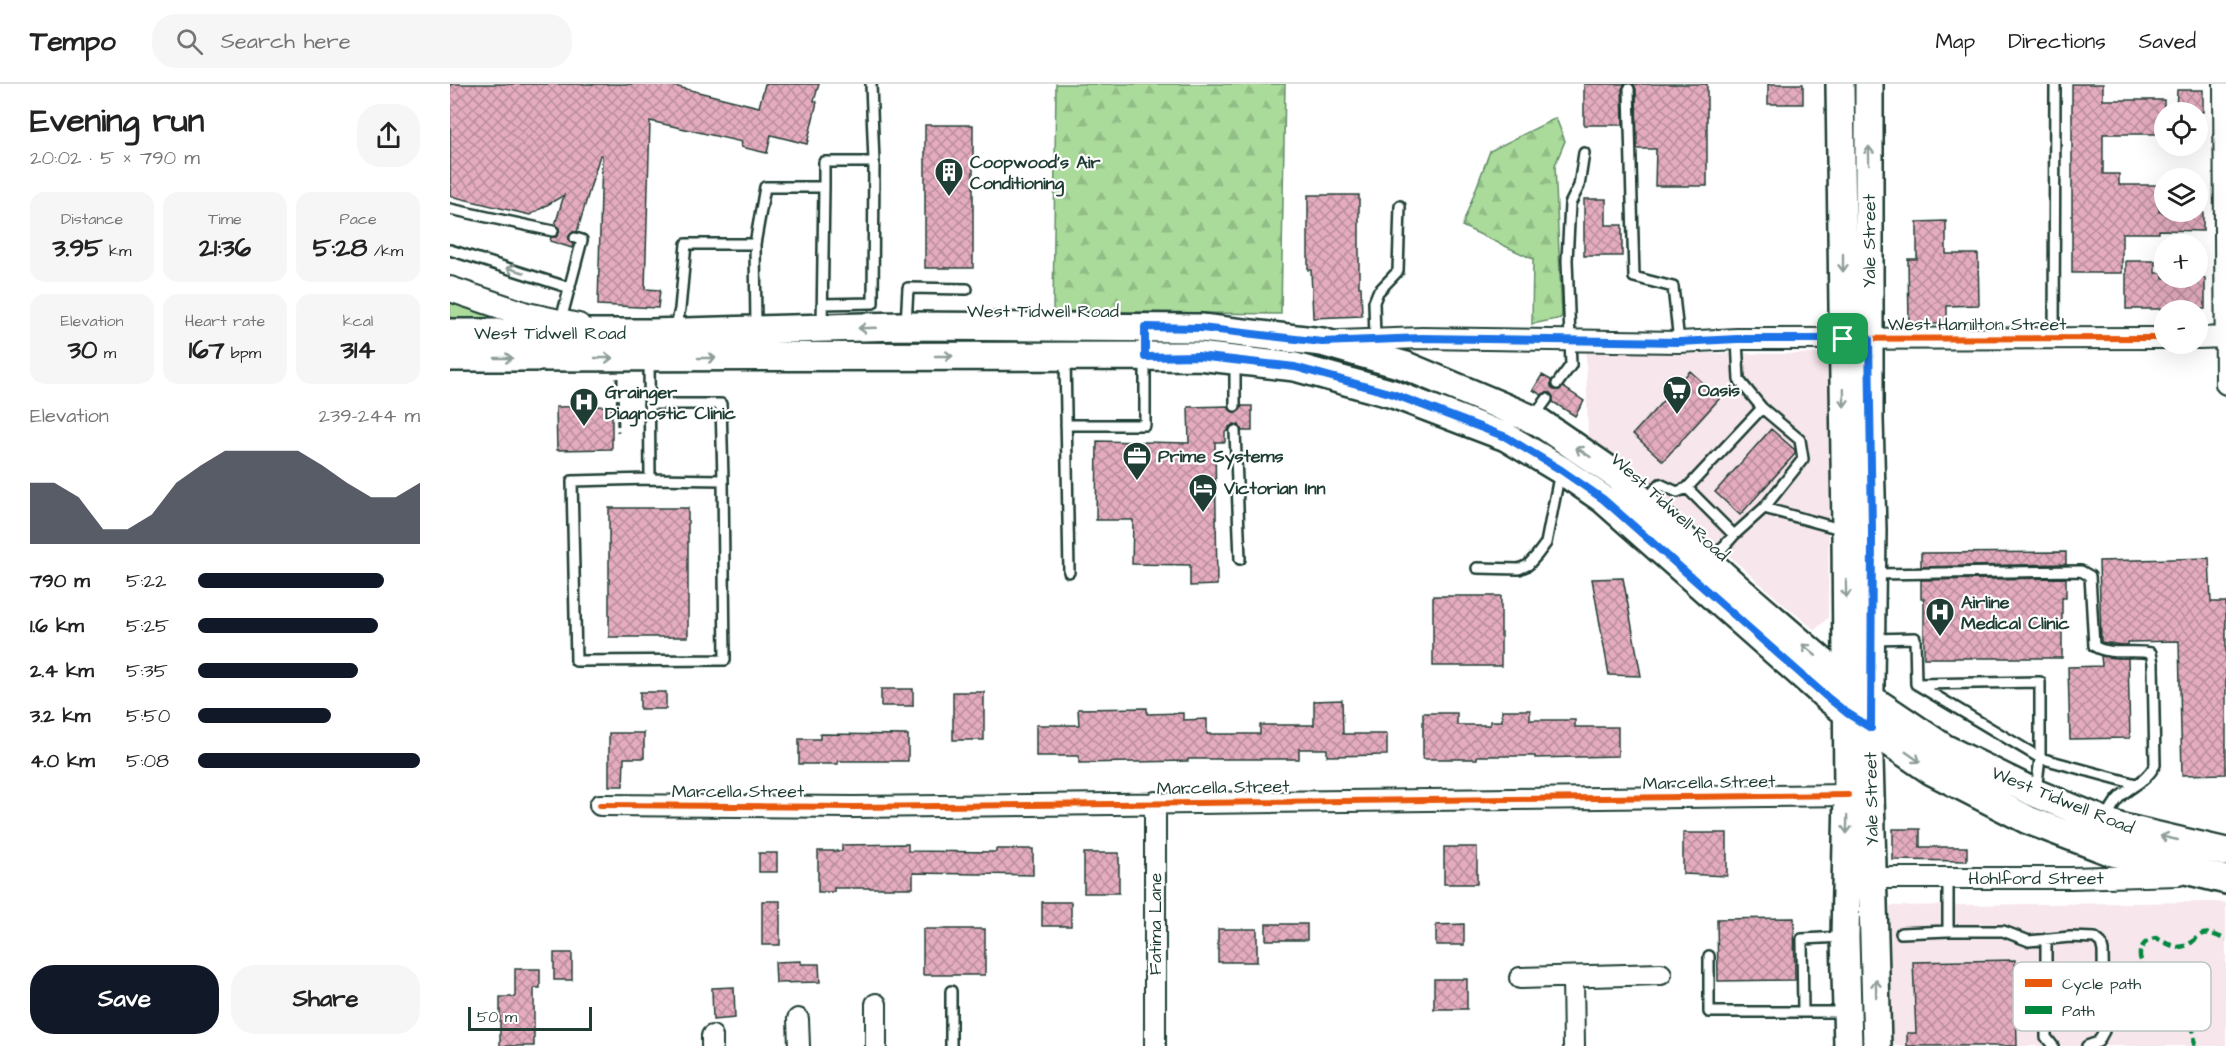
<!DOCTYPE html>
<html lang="en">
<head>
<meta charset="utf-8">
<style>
  :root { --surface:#fff; --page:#f6f6f6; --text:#222; --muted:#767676; --line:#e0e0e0; --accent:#111827 }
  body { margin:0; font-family:"Architects Daughter",sans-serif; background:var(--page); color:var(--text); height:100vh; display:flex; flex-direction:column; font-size:22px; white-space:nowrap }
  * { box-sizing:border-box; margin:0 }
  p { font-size:20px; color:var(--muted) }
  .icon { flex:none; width:33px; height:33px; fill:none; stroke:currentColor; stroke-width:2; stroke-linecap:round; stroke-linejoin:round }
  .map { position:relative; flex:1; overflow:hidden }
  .sheet { display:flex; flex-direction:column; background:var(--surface); width:450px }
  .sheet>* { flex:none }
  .tools { position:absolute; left:1704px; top:18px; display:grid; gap:12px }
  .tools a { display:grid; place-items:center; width:54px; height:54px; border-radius:50%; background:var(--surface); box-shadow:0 6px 24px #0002; font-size:30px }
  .scale { position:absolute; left:18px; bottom:15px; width:124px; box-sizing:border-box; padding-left:6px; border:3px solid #1f3d34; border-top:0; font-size:16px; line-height:21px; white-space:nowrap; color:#1f3d34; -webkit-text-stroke:4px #fff; paint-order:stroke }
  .pin { position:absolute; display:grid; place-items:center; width:51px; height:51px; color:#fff; margin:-26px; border-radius:12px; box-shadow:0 3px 9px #0006 }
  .round { display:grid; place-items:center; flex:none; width:63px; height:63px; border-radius:24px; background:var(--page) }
  .overview { display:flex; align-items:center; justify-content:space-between; height:102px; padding:0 30px }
  h1 { font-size:33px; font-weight:700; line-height:45px }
  .metrics { display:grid; grid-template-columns:repeat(3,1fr); gap:9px; height:102px; padding:6px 30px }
  .metrics div { display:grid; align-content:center; border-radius:15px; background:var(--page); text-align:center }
  .metrics b { font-size:26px; font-weight:700 }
  .metrics small { font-size:16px; font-weight:400 }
  .metrics p { font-size:16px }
  .chart { height:168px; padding:12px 30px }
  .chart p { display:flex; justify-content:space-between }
  .chart svg { width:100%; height:108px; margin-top:6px; fill:var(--accent); opacity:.7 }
  .action { display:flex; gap:12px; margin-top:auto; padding:12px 30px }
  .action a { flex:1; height:69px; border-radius:24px; background:var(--accent); color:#fff; font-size:24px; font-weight:700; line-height:69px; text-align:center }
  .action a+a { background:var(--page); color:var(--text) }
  ul { padding:0 30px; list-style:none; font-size:20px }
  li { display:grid; grid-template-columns:96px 72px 1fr; align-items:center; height:45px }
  li i { height:15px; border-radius:8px; background:var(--accent) }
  header { display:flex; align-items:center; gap:36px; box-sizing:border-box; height:84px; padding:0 30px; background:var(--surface); border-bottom:2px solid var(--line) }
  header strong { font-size:28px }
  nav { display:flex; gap:33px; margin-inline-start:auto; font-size:21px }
  .search { width:420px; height:54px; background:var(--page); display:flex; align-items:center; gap:15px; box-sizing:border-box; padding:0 21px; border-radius:24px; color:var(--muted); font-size:22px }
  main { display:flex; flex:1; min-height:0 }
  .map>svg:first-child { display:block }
  .built { fill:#f7e6ec }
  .grass { fill:#aadb9b; stroke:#648c68; stroke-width:1.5 }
  .forest { fill:url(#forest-firs); stroke:#648c68; stroke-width:1.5 }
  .building { fill:url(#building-cross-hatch); stroke:#1f3d34; stroke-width:1.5 }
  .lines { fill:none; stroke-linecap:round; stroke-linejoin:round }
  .service-casing { stroke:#1f3d34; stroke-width:14 }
  .minor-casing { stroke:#1f3d34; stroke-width:24 }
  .tertiary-casing { stroke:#1f3d34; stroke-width:28 }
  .secondary-casing { stroke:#1f3d34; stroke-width:32 }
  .path { stroke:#1f3d34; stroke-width:3; stroke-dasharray:6 4.5; stroke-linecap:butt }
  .service { stroke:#fff; stroke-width:9 }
  .minor { stroke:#fff; stroke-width:20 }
  .tertiary { stroke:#fff; stroke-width:24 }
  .secondary { stroke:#fff; stroke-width:27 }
  .quiet { stroke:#00873e; stroke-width:4.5; stroke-dasharray:9 4.5; stroke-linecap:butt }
  .cycleway-casing { stroke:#fff; stroke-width:10 }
  .cycleway { stroke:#e8590c; stroke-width:6 }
  .oneway { stroke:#8f9e9a }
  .route-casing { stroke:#fff; stroke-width:12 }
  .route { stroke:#1a73e8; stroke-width:8 }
  .labels { text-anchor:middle; stroke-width:4.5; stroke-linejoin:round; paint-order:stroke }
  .poi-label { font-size:18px; font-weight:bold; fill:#1f3d34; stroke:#fff; text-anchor:start }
  .street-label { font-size:18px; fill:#1f3d34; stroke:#fff }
  .key { fill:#fff; stroke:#bcc5c2; stroke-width:1.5 }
  .key-label { font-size:16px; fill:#1f3d34 }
</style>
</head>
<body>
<header>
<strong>Tempo</strong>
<div class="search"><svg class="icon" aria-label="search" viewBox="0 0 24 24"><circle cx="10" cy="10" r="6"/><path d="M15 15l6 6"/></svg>Search here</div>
<nav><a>Map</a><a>Directions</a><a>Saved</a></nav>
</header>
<main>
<section class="sheet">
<div class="overview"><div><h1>Evening run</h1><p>20:02 · 5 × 790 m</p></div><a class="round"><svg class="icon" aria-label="share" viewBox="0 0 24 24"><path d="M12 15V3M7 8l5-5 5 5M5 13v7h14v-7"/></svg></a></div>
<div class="metrics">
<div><p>Distance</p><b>3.95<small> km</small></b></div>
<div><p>Time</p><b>21:36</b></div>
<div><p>Pace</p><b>5:28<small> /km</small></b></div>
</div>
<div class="metrics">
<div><p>Elevation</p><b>30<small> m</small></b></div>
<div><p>Heart rate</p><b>167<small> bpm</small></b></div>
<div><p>kcal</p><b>314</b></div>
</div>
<div class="chart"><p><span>Elevation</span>239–244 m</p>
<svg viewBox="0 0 160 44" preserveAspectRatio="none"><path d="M0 44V19L10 19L20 25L30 38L40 38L50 32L60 19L70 12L80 6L90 6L100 6L110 6L120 12L130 19L140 25L150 25L160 19V44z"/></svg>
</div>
<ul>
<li><b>790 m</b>5:22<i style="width:84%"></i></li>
<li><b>1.6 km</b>5:25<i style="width:81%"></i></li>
<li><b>2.4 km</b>5:35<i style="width:72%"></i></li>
<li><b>3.2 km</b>5:50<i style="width:60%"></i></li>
<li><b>4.0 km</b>5:08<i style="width:100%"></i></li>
</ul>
<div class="action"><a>Save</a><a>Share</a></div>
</section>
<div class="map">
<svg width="1776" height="962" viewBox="0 0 1776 962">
  <defs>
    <pattern id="forest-firs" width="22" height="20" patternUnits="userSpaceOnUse" patternTransform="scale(1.5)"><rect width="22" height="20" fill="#aadb9b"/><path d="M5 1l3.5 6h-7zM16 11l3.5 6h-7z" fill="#92bd86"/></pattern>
    <pattern id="building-cross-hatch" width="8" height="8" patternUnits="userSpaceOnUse" patternTransform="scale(1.5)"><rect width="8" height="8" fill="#e4acbe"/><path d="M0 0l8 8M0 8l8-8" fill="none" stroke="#b88d9b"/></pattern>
  </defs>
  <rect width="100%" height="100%" fill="#fff"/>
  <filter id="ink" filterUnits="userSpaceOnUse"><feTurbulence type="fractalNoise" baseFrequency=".0167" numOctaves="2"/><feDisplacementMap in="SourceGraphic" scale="12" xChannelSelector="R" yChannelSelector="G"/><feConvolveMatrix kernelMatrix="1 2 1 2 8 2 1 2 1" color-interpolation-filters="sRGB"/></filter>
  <g filter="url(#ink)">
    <path class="built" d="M1136,269L1380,270L1378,534L1365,546L1332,519L1202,403L1138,354Z
      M1762,818L1776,819V962H1441L1440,822Z"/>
    <path class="grass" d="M0,211L68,234L0,240Z"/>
    <path class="forest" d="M606,0H835L831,230L603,227Z
      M1106,34L1115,57L1105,81L1112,234L1082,240L1083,175L1012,142L1040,67Z"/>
    <path class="building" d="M0,0H216L309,23L315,0H369L364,17L367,18L357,60L321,51L317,69L291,63L292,58L200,37L195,205L210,206L208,224L148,221L152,71H150L127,148H123L119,152V156L123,160L122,164L100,157L101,153H106L109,149V144L105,141L114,111L80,131L0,112Z
      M1134,0H1175L1172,5L1173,41H1134Z
      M1183,0H1257V102H1205L1206,65H1187L1186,5Z
      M1318,0H1353V20H1318Z
      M1622,0H1653V16H1714V50H1653V90H1669V101H1709V128H1753V147L1709,146V149H1672V189H1622Z
      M1727,6H1753V28H1726Z
      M475,41H523V184H475Z
      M858,111H909V203H911L912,232L863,234L861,186H858Z
      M1134,115H1156V141H1172V172H1134Z
      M1496,137V170H1528L1529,221L1497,222V240H1459L1458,175H1467V138Z
      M1676,177H1705V189H1713V194H1755V225H1676Z
      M1240,287L1270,314L1213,377L1183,350Z
      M1092,291L1101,296V302L1104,306H1109L1113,303L1134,317L1125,332L1103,318V313L1100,309H1095L1091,311L1083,306Z
      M162,322V365L107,366L106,323Z
      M778,322L781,327L786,329L790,326L792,322H802V347H792L789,341L784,340L779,343L778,347L775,348V358H765L767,501L740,502V481L682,480L683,436H646L647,357L739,359L738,323Z
      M1321,345L1345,366V370L1290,431L1265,408Z
      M159,424H238V553H159Z
      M1616,468V480L1471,483V469Z
      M1759,474L1761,518H1776V690L1732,691L1729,557L1678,558V561H1672L1651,558L1649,477Z
      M1173,494L1191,592L1159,591L1142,495Z
      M1616,494V514H1612V574H1474V515H1471V496Z
      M983,512H1051V582H983Z
      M1651,572L1678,574L1680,654L1620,655L1618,583L1652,582Z
      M431,605H463V622H431Z
      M190,608H216V625H190Z
      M503,608H534V656H503Z
      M892,616L893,650H937V671L877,672V665H849V675H738V677L629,679V672H586V641H629L628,625L697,624V630L733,629V636L757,635V650H810V641H864V617Z
      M1052,626H1080V636H1125V643H1168V672L1085,674V672H1027V675H973V629H1007V641H1040V637H1052Z
      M159,649H194V674H174L173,702H159Z
      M370,650L458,651V677H388V680H349V655H370Z
      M1443,745H1470V763H1517V777L1443,776Z
      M1233,749H1277V792L1233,790Z
      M458,760V767L546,768V765H583V791L463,789V804H384V808H368V767H392V761Z
      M994,763H1027V800H994Z
      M309,769H327V788H309Z
      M634,769H669V809H634Z
      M312,817H330V861H312Z
      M592,818H621V842H592Z
      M1344,834L1345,896L1268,897L1267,835Z
      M816,840H857V856H816Z
      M1014,840V861H986V841Z
      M473,845H535V891H473Z
      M768,845H807V878H768Z
      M104,869H122V896H104Z
      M1565,876L1567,962H1457V949H1466L1463,878Z
      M351,877V880H369L370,898L326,899L325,878Z
      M65,885H90V904H84V962H50V913H65Z
      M984,895H1017V925H984Z
      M284,903L285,934L263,936L262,904Z"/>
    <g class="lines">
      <g class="service-casing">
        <path id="service" d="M1179,5L1184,193L1223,203L1229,258
          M374,103V78H424
          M0,125L103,147
          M305,160L315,103H374L372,242
          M0,166L120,204
          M372,220L423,219L424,78L421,0
          M111,236L132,156L125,154
          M456,240L458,204L517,205
          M225,246L230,225L236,160H305L306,242
          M1287,255L1289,296L1312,324
          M925,256L924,218L928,208L948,187L950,122
          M1604,256L1605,0
          M199,275L200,395
          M615,275L619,488
          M785,280V322
          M1107,300L1121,281L1117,176L1120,120L1129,102L1134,69
          M199,320H271L273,396
          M1083,334L1097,315
          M616,341H695V276
          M785,347L790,475
          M200,395L273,396L275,576L126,577L122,397Z
          M1237,404L1284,451
          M1196,416L1210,400L1227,408L1237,404L1312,324L1350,356L1353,375L1314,424L1284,451L1261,477
          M1314,424L1394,446
          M1027,484L1069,485L1078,481L1087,471L1096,459L1110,388
          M1425,490L1631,487L1640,492L1644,562C1660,572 1683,565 1701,569L1703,579L1705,681C1691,707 1669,700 1657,735
          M1423,555L1465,554L1466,600
          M1586,707L1590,674V598L1466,600L1590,674L1686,700
          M1498,794V847H1553L1579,857L1620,853L1645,854L1651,859L1653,867L1654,947L1648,958L1637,962
          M1451,849L1498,847
          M1596,855V953L1603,962
          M1259,872V928H1395
          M501,907V962
          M1353,928L1352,855L1393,853"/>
      </g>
      <g class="minor-casing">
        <path id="minor" d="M1774,0L1776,300
          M1748,254L1776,253
          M889,257L972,254L1229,258L1287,255L1714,254
          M705,718V962
          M150,721L405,723L1398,711
          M1423,794H1620L1729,791
          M1123,893L1124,962
          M1070,894L1211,890
          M426,920V962
          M348,935L349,962
          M262,952V962"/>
      </g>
      <g class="tertiary-casing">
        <path id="tertiary" d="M0,205L77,231L128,242"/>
      </g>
      <g class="secondary-casing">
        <path id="secondary" d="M1390,0L1396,446L1398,711L1395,853L1398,962
          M1419,0V335L1422,446L1419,675L1427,962
          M0,249H201L450,242L751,244L872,258L956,282L1089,338L1169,393L1194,419L1286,503L1396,598L1494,664L1585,709L1669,743L1776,768
          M0,273L748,272L845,283L943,310L1056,353L1111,386L1153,415L1377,613L1397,629L1482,687L1578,736L1662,768L1776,796"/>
      </g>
      <path class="path" d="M167,294L168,348"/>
      <use href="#service" class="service"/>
      <use href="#minor" class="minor"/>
      <use href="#tertiary" class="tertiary"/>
      <use href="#secondary" class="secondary"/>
      <path class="quiet" d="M1744,962C1747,941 1735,940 1730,924C1740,911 1737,891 1720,886C1712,883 1705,890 1697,884C1684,874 1690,856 1706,854C1713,857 1720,862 1728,863C1751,863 1742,838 1776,856"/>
      <g class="cycleway-casing">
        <path id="cycleway" d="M872,258L972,254L1229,258L1287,255L1714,254
          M150,721L405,723L1398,711"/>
      </g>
      <use href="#cycleway" class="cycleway"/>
    </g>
    <defs><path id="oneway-shaft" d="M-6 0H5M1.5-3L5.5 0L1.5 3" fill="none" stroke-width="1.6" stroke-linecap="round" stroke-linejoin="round" transform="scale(1.5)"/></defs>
    <g class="oneway">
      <use href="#oneway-shaft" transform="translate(1419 71) rotate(-90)"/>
      <use href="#oneway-shaft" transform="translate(1393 179) rotate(90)"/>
      <use href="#oneway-shaft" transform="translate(65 186) rotate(-163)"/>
      <use href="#oneway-shaft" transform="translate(417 244) rotate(178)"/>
      <use href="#oneway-shaft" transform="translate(494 272)"/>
      <use href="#oneway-shaft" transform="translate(54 274)"/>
      <use href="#oneway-shaft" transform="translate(154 274)"/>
      <use href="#oneway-shaft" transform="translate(257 274)"/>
      <use href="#oneway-shaft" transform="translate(1394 314) rotate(89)"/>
      <use href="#oneway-shaft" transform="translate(1133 368) rotate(-146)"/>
      <use href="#oneway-shaft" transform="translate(1396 505) rotate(90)"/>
      <use href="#oneway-shaft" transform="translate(1359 566) rotate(-140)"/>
      <use href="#oneway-shaft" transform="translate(1463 673) rotate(35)"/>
      <use href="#oneway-shaft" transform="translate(1397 741) rotate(91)"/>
      <use href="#oneway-shaft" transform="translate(1719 754) rotate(-167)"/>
      <use href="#oneway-shaft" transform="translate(1426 904) rotate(-91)"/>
    </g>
  </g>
  <g class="lines" filter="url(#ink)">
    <g class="route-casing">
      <path id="route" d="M695,243L751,244L872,258L972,254L1229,258L1287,255H1419L1422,446L1421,644L1397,629L1377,613L1153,415L1111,386L1056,353L943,310L845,283L748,272L695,273Z"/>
    </g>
    <use href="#route" class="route"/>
  </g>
  <defs>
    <g id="building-pin" transform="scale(1.5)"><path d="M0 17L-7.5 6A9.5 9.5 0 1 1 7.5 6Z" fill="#1f3d34" stroke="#fff"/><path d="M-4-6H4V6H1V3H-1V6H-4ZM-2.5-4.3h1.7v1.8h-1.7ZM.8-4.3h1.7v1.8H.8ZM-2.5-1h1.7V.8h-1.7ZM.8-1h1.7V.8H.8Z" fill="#fff"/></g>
    <g id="supermarket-pin" transform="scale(1.5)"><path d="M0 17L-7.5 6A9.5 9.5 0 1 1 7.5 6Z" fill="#1f3d34" stroke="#fff"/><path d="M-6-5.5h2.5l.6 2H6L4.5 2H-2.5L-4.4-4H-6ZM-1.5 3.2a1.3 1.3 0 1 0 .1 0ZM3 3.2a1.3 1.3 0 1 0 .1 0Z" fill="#fff"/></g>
    <g id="hospital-pin" transform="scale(1.5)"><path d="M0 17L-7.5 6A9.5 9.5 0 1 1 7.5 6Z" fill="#1f3d34" stroke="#fff"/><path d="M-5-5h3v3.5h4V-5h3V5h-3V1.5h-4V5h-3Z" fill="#fff"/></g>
    <g id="office-pin" transform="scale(1.5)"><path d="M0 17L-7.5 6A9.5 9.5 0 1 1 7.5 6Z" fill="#1f3d34" stroke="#fff"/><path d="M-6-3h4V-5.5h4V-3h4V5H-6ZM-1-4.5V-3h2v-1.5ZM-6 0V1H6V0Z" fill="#fff"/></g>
    <g id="hotel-pin" transform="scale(1.5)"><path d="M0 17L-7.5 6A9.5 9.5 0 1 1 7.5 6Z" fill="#1f3d34" stroke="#fff"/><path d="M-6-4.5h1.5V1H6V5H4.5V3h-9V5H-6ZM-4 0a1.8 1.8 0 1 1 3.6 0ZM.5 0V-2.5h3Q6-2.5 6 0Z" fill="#fff"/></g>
  </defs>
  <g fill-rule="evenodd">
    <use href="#building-pin" x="499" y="88"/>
    <use href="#supermarket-pin" x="1227" y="306"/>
    <use href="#hospital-pin" x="134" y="318"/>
    <use href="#office-pin" x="687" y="372"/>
    <use href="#hotel-pin" x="753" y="404"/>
    <use href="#hospital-pin" x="1490" y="528"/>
  </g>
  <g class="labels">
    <g class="poi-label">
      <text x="520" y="84">Coopwood's Air<tspan x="520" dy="21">Conditioning</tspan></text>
      <text x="1248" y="312">Oasis</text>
      <text x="155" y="314">Grainger<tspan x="155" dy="21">Diagnostic Clinic</tspan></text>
      <text x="708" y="378">Prime Systems</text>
      <text x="774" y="410">Victorian Inn</text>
      <text x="1511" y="524">Airline<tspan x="1511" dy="21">Medical Clinic</tspan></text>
    </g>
    <g class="street-label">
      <text transform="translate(1419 157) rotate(-90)" y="6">Yale Street</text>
      <text x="593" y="233">West Tidwell Road</text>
      <text x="1527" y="246">West Hamilton Street</text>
      <text x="100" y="255">West Tidwell Road</text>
      <text transform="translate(1220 423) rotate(42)" y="6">West Tidwell Road</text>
      <text transform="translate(1259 698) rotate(-1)" y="6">Marcella Street</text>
      <text transform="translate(773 703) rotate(-1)" y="6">Marcella Street</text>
      <text x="288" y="713">Marcella Street</text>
      <text transform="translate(1421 715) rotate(-91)" y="6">Yale Street</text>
      <text transform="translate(1613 716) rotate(22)" y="6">West Tidwell Road</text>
      <text x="1586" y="800">Hohlford Street</text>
      <text transform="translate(705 840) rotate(-90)" y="6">Fatima Lane</text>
    </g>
  </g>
  <rect x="1563" y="878" width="198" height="69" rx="9" class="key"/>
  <rect x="1575" y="895" width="27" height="8" fill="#e8590c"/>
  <rect x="1575" y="922" width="27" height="8" fill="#00873e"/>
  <g class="key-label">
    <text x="1612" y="905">Cycle path</text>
    <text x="1612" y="932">Path</text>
  </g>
</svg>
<div class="tools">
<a><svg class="icon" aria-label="locate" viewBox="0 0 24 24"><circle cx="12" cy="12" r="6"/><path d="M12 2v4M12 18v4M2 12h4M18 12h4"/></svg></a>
<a><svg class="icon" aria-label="layers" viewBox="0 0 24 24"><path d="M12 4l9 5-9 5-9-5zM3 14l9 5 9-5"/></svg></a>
<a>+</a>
<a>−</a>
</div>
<div class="scale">50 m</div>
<div class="pin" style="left:1393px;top:255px;background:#1e9e55"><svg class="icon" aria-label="arrive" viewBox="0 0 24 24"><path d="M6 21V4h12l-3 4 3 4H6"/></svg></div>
</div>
</main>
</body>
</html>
